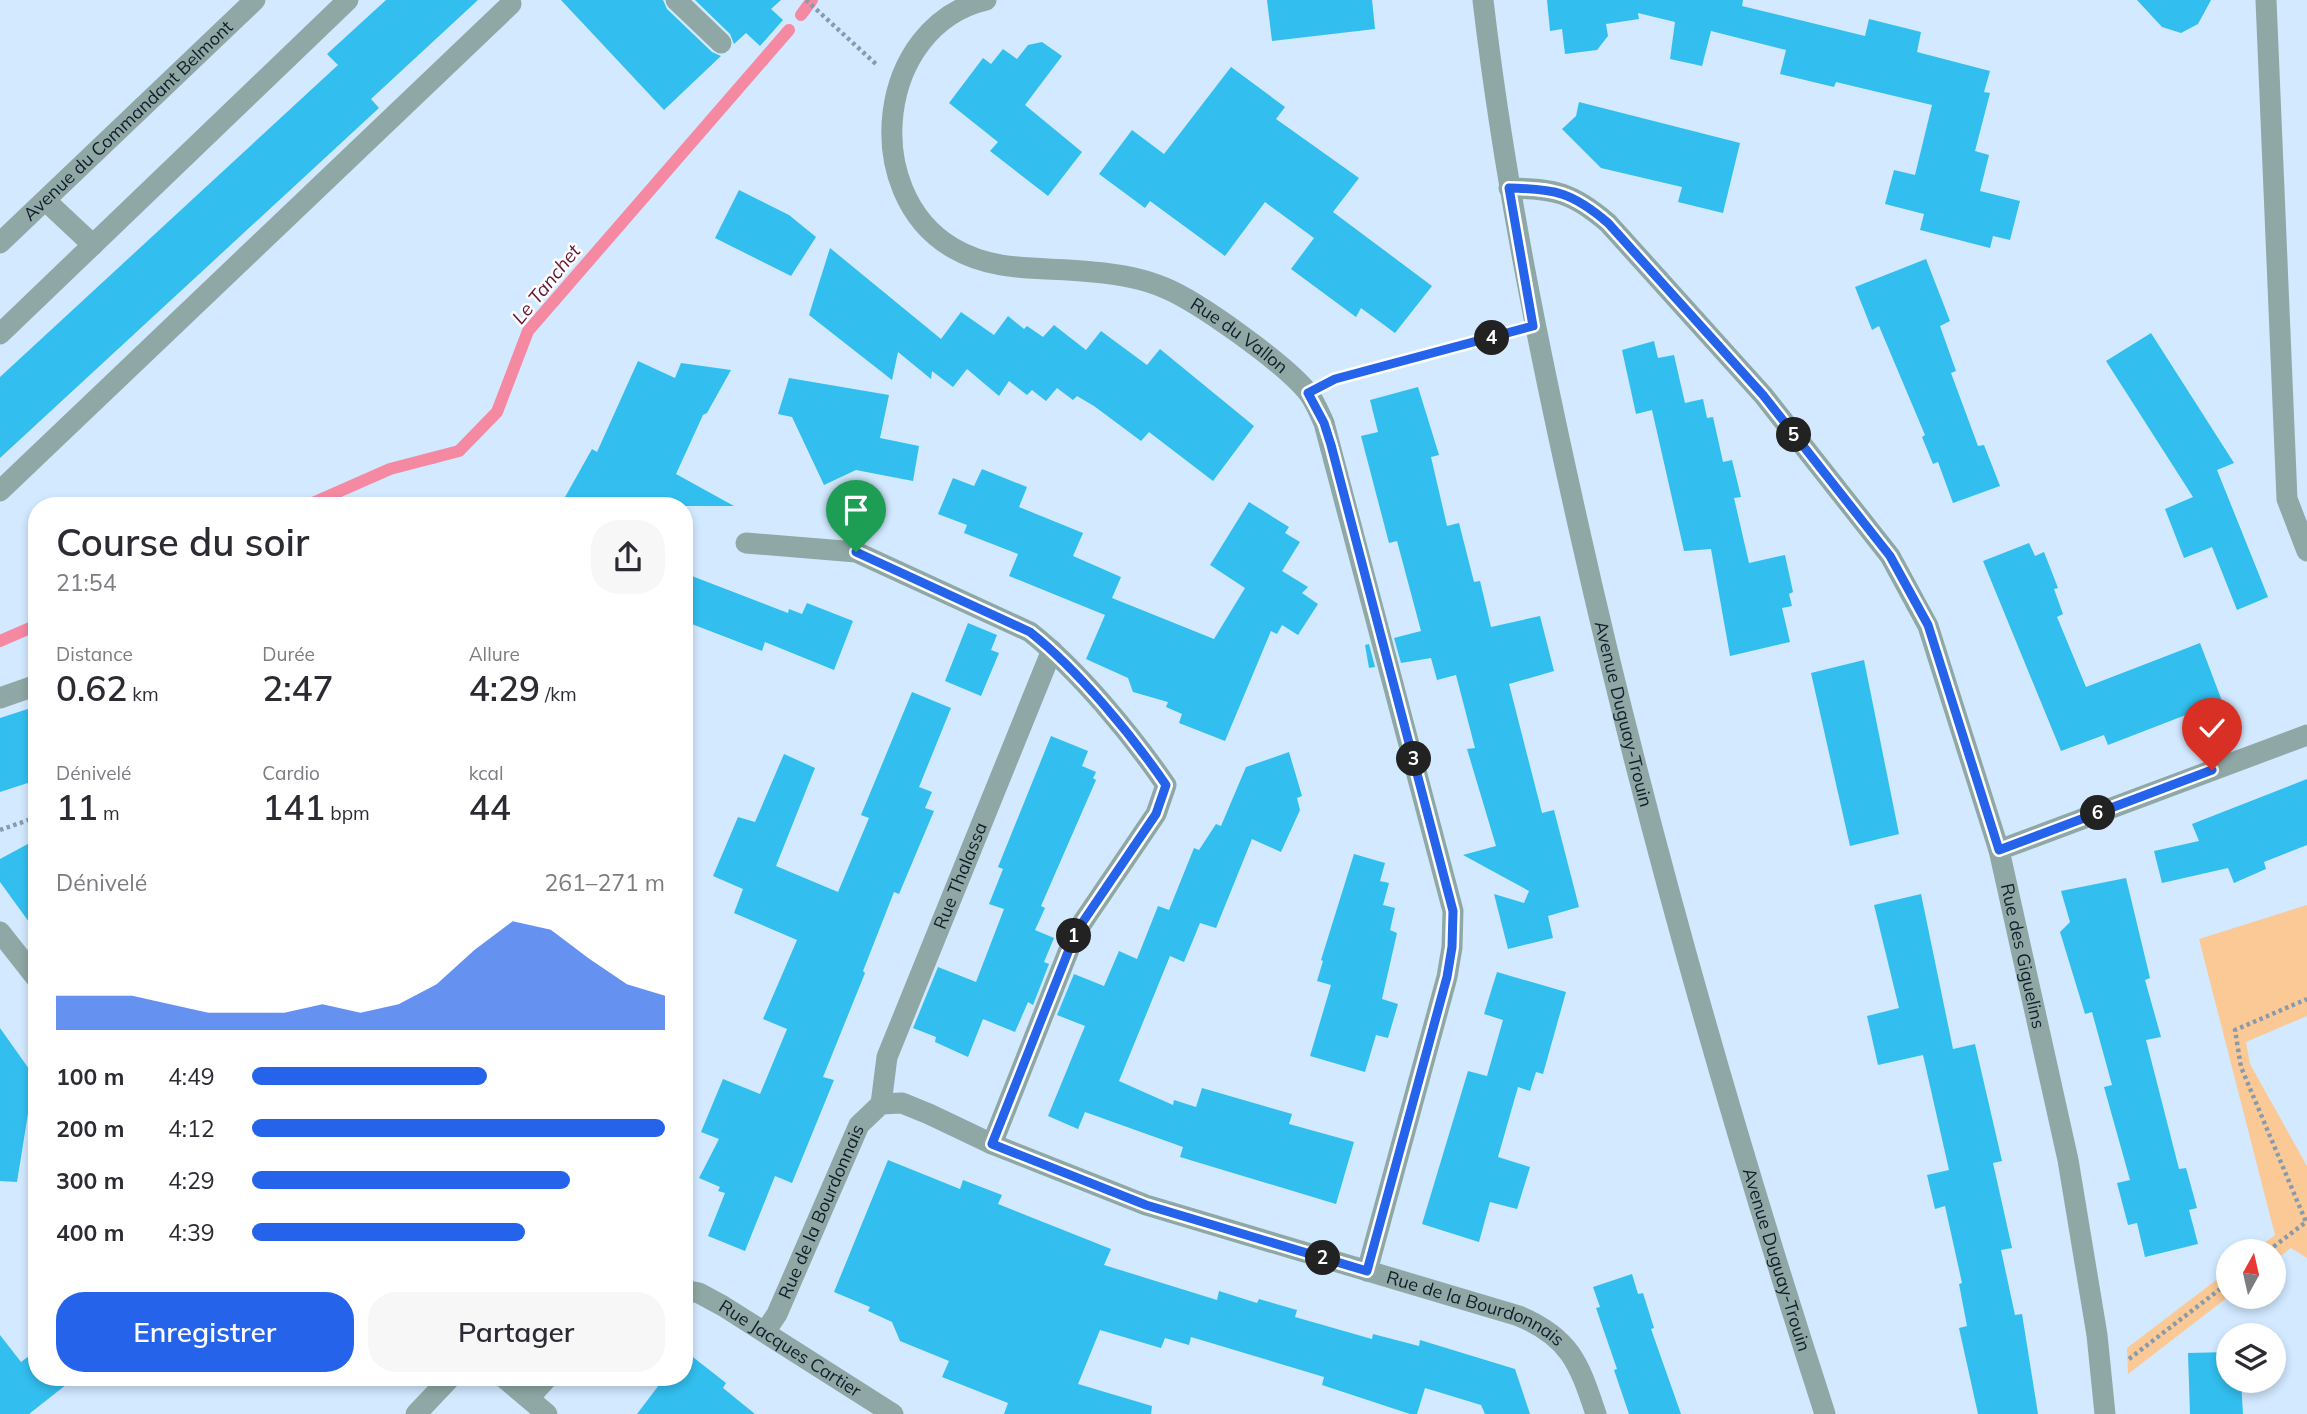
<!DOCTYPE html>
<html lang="fr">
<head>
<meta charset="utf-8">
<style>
  :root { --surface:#fff; --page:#f7f7f7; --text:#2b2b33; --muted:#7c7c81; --accent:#2563eb }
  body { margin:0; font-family:Mulish,sans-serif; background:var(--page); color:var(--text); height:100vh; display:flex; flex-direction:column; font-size:26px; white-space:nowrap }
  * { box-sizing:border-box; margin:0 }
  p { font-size:23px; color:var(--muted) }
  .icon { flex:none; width:38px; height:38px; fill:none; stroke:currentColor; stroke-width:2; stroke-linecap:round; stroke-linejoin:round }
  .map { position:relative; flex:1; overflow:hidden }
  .panel { position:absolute; left:28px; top:497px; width:665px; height:889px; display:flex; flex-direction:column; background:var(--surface); border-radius:28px; box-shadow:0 4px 10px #0003 }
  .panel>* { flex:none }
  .needle { width:46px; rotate:8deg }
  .fabs { position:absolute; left:2216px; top:1239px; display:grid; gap:14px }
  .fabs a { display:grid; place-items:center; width:70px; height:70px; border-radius:50%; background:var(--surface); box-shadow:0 4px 10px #0003; font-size:35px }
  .pin { position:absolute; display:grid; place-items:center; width:60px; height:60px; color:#fff; margin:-72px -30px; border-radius:50% 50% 50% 0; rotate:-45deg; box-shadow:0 0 7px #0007 }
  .pin .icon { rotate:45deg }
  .km { position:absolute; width:35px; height:35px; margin:-18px; border-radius:50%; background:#222; color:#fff; font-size:19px; line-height:35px; text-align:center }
  .round { display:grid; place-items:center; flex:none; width:74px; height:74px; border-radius:28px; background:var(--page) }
  .summary { display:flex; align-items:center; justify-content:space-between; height:119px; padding:0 28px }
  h1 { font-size:38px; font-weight:600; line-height:52px }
  .metrics { display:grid; grid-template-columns:repeat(3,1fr); gap:10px; height:119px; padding:7px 28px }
  .metrics div { display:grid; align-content:center }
  .metrics b { font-size:35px; font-weight:600 }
  .metrics small { font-size:19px; font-weight:400 }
  .metrics p { font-size:19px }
  .chart { height:196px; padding:14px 28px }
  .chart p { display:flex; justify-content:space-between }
  .chart svg { width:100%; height:126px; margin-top:7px; fill:var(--accent); opacity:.7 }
  .action { display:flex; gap:14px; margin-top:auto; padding:14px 28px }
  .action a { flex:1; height:80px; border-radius:28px; background:var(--accent); color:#fff; font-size:28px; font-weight:600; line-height:80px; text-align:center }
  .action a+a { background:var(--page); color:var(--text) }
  ul { padding:0 28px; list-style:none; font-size:23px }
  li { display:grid; grid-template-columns:112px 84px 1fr; align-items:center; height:52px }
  li i { height:18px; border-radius:9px; background:var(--accent) }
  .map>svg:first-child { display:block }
  .green { fill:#fbc996 }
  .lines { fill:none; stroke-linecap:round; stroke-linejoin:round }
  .stream { stroke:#f589a1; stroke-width:12 }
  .building { fill:#32bfef }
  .path { stroke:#879bad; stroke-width:4.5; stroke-dasharray:3.5 3.5; stroke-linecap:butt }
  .minor { stroke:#8fa8a5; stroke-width:21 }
  .route-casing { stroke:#fff; stroke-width:14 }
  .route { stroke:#2563eb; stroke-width:9 }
  .labels { text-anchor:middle; stroke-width:5; stroke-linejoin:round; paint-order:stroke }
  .street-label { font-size:18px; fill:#101e2b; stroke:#fff }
  .water-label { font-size:19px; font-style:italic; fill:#67132f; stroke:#fff }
</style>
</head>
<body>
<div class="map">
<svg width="2307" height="1414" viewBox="0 0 2307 1414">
  <rect width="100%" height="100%" fill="#d2e9ff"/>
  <path class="green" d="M2307,905V1016L2246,1042L2250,1064L2307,1166V1258L2291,1248L2273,1262V1251H2254L2275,1235L2199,939Z
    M2228,1271V1297L2128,1374L2127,1348Z"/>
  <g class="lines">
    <path class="stream" d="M801,15L812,0
      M306,506L390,469L459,451L497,412L528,331L789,30
      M0,641L37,625"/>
  </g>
  <path class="building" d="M386,0H478L371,99L379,108L0,458V377L338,65L327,54Z
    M561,0H663L667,9L712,52L721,56L664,110Z
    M695,0H781L771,9L783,20L760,46L746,33L734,44L730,34Z
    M1267,0H1372L1375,29L1272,41Z
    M1547,0H1743L1742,6L1865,36L1869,19L1921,32L1917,52L1990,71L1984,92L1990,93L1975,151L1989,155L1980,191L2020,201L2010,240L1993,236L1990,248L1920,230L1924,214L1885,204L1894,170L1915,175L1932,105L1836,82L1834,87L1780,74L1786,50L1711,31L1702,66L1670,59L1675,22L1638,13L1639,19L1606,24L1608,36L1597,50L1565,54L1562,29L1550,31Z
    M2137,0H2211L2198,24L2181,33L2162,27Z
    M1042,42L1062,56L1025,105L1082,152L1048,196L990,151L998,142L949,103L983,58L991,64L1003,49L1017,59L1028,45Z
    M1231,67L1285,107L1276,119L1359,178L1333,212L1432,286L1395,333L1361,308L1356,317L1291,269L1314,238L1265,202L1225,256L1150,201L1145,208L1099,174L1132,130L1164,154Z
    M1579,102L1740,143L1723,213L1678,202L1682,187L1601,168L1562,129L1576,116Z
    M739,190L789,215L816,237L791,276L715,238Z
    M830,248L941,339L961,312L994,335L1008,316L1024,329L1027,326L1043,337L1054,325L1086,350L1101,331L1147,365L1160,349L1254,426L1213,481L1149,432L1141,441L1094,406L1077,396L1073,400L1057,388L1046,401L1032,390L1027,395L1009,381L999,396L967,369L953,387L932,371L931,379L898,352L892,380L809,315Z
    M1926,259L1950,321L1940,326L1956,371L1951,373L1978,446L1984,445L2000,486L1953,503L1938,462L1933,464L1922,437L1925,435L1879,326L1872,330L1855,287Z
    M2151,333L2234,463L2217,470L2268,597L2237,610L2212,547L2184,558L2165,509L2193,497L2106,361Z
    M1654,341L1658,358L1674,355L1685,403L1703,399L1707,418L1713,417L1723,462L1732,460L1741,497L1734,498L1749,563L1785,555L1793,592L1789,594L1792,606L1782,608L1790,642L1730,656L1711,549L1684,551L1652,410L1636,414L1622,350Z
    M638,361L675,378L681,363L731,370L707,413L703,415L676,474L734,506H560L592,449L597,452Z
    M789,378L889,395L880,438L919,446L913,481L856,470L824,485L792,417L778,414Z
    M1418,387L1439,455L1431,457L1447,526L1459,523L1474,582L1480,581L1491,627L1540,616L1554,671L1509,684L1542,813L1554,810L1579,907L1548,916L1553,938L1508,949L1494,894L1524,903L1529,891L1463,855L1496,846L1467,749L1475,748L1456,675L1437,680L1431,658L1401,663L1394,638L1421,631L1397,541L1389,543L1361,436L1378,432L1370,400Z
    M982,469L1027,487L1019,507L1083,533L1073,556L1121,577L1112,598L1214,639L1245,588L1210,565L1249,502L1289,527L1285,533L1300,542L1282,571L1308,587L1302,593L1318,604L1298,635L1282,625L1277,634L1271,631L1225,741L1179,723L1182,714L1166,707L1168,702L1133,692L1128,678L1086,659L1105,615L1009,576L1018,554L964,533L967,525L938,514L953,478L974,486Z
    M2029,543L2035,556L2044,552L2058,588L2054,589L2063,614L2057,617L2086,687L2200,643L2222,701L2108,745L2104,735L2061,751L1983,561Z
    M684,573L788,613L789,609L802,614L807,603L853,621L834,670L765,642L762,651L684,621Z
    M968,623L997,635L991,650L999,653L981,696L945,681Z
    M1369,644L1375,667L1369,668L1365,645Z
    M1864,660L1899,834L1850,846L1811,673Z
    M912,692L951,708L919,787L932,792L925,808L934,811L899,894L894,892L863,971L865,973L823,1077L834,1080L792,1183L775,1176L745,1251L708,1236L725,1193L718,1191L720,1187L699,1178L719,1139L701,1132L723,1079L760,1094L787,1029L763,1019L797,940L734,913L743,889L713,876L738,817L755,822L784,754L815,768L776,866L838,892L869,818L861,815Z
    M37,706V780L0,792V718Z
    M1051,736L1088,751L1082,766L1096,772L1093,778L1096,780L1041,906L1045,908L1035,930L1054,938L1044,962L1049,964L1033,1005L1028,1002L1015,1032L983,1019L968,1057L935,1042L936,1037L913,1028L938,967L976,982L1004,909L989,904L1003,869L998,867Z
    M1289,752L1302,796L1297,798L1300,810L1281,852L1252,839L1216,928L1200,923L1184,962L1170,956L1119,1081L1173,1105L1174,1100L1196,1107L1202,1088L1292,1114L1289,1124L1354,1142L1336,1204L1180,1157L1183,1147L1085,1112L1078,1129L1048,1116L1085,1026L1057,1015L1074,974L1104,986L1119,951L1137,959L1158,906L1169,910L1194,848L1199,850L1216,824L1221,826L1246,767Z
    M2307,779V845L2264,862L2266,869L2234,883L2228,868L2162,883L2154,851L2199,841L2192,824Z
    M37,839V933L0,882V859Z
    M1354,854L1385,863L1380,881L1389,883L1383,905L1395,908L1390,930L1397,933L1382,999L1398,1004L1388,1038L1376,1035L1365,1072L1310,1056L1331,985L1317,981L1323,961L1321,960Z
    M2126,878L2150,978L2145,980L2161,1037L2146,1040L2179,1169L2186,1168L2197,1208L2189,1210L2198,1244L2145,1257L2137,1223L2128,1225L2117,1183L2130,1180L2104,1087L2112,1085L2092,1012L2085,1014L2060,932L2070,922L2061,891Z
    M1921,894L1953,1049L1975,1044L2002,1161L1993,1163L2012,1248L2001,1250L2015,1315L2022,1314L2038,1414H1978L1959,1328L1967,1326L1959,1284L1962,1283L1945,1206L1935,1209L1927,1175L1949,1170L1923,1055L1878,1065L1867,1016L1899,1008L1874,905Z
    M1497,972L1566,992L1543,1074L1536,1072L1530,1091L1518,1087L1498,1157L1530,1167L1517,1209L1490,1202L1479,1242L1422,1224L1468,1071L1487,1076L1503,1020L1484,1014Z
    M0,1028L34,1076L17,1182L0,1181Z
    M888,1160L960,1189L963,1180L1002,1195L998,1204L1111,1249L1104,1265L1217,1300L1219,1291L1257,1303L1259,1299L1297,1310L1295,1317L1372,1339L1373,1334L1419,1346L1420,1340L1515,1369L1530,1414H1485L1481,1405L1425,1388L1417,1414H1410L1322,1385L1324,1377L1191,1337L1189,1345L1165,1338L1161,1348L1100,1330L1078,1384L1152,1406L1151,1414H1004L1008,1403L942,1377L949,1361L900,1341L892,1322L868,1311L870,1307L834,1292Z
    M1632,1274L1638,1294L1643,1293L1654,1328L1651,1329L1681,1414H1629L1614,1370L1617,1369L1596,1308L1600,1307L1593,1287Z
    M0,1335L21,1362L37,1350V1377H76L29,1414H0Z
    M684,1350L726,1383L723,1388L755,1414H637L665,1377H684Z
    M2228,1352V1381H2241L2243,1414H2190L2188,1353Z"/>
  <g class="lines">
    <path class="path" d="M806,0L877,65
      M1334,380L1508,333
      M0,830L37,817
      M2268,1251L2306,1222L2241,1067L2235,1030L2307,999
      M2129,1359L2228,1283"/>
    <g class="minor">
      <path d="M676,0L721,43"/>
      <path id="s1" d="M986,0C876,26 859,193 953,248C997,274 1044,266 1093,272C1118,274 1142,278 1165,288C1199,302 1282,362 1306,390C1314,399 1319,412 1324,423L1453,911L1452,947L1447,977L1367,1271"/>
      <path id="s2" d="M1483,0C1504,180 1540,356 1580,533C1647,831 1731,1124 1825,1414"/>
      <path d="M2266,0L2287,499L2307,551"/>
      <path id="s3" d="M1509,188C1555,189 1572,192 1608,223L1763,395L1890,556L1928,626L1999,850L2068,1160L2097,1335L2105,1414"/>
      <path d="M46,201L93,245"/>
      <path id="s4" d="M0,243L255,0"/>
      <path d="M0,334L348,0"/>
      <path d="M0,491L511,4"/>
      <path d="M746,543L856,552L1030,632C1078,670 1131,734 1166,785L1156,814L1076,932L992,1144"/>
      <path d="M0,698L37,685"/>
      <path d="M1999,850L2307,735"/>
      <path d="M0,932L37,979"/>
      <path id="s5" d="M881,1104L887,1057L1052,650"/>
      <path id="s6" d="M684,1290L699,1293L723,1306L893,1414"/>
      <path id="s7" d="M765,1332L777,1314L859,1125L881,1104L902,1103L929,1114L992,1144L1146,1205L1519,1316C1571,1338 1579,1364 1596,1414"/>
      <path d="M503,1377L547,1414"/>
      <path d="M529,1398L548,1377"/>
      <path d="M416,1414L451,1377"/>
    </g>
  </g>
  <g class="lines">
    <g class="route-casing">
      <path id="route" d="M856,552L1030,632C1078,670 1131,734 1166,785L1156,814L1076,932L992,1144L1146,1205L1367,1271L1447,977L1452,947L1453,911L1331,445L1324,423L1308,393L1335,379L1533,326L1509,188C1555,189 1572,192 1608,223L1763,395L1890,556L1928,625L1999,850L2212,770"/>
    </g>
    <use href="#route" class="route"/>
  </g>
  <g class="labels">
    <g class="street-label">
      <text dy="6" stroke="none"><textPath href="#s4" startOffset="177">Avenue du Commandant Belmont</textPath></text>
      <text dy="6" stroke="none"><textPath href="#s1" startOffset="618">Rue du Vallon</textPath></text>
      <text dy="6" stroke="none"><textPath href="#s2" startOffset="728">Avenue Duguay-Trouin</textPath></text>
      <text dy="6" stroke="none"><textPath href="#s5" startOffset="243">Rue Thalassa</textPath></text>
      <text dy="6" stroke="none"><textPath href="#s3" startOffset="968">Rue des Giguelins</textPath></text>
      <text dy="6" stroke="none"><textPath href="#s7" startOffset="133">Rue de la Bourdonnais</textPath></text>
      <text dy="6" stroke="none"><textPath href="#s2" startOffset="1295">Avenue Duguay-Trouin</textPath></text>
      <text dy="6" stroke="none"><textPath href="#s7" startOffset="889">Rue de la Bourdonnais</textPath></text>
      <text dy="6" stroke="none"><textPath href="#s6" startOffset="122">Rue Jacques Cartier</textPath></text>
    </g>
    <g class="water-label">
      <text transform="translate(546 284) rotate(-51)" y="7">Le Tanchet</text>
    </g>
  </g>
</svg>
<div class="fabs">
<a><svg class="needle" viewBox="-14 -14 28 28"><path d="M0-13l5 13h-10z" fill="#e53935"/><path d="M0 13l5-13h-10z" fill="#7c7c81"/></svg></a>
<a><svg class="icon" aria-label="layers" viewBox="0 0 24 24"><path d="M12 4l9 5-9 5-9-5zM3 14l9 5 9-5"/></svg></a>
</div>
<div class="pin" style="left:856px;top:552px;background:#1e9e55"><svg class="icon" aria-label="arrive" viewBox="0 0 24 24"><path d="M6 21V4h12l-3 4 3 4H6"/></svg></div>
<div class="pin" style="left:2212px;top:770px;background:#d93025"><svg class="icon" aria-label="check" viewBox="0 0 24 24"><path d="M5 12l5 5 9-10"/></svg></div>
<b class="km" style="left:1074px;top:936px">1</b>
<b class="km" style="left:1323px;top:1258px">2</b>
<b class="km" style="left:1414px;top:759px">3</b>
<b class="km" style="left:1492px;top:338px">4</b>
<b class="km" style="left:1794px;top:435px">5</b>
<b class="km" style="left:2098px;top:813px">6</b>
<section class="panel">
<div class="summary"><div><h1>Course du soir</h1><p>21:54</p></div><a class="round"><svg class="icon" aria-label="share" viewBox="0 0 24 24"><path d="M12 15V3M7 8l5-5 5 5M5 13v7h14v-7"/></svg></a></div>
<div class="metrics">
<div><p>Distance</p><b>0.62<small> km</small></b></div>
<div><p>Durée</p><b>2:47</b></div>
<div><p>Allure</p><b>4:29<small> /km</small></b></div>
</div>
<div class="metrics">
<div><p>Dénivelé</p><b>11<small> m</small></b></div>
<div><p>Cardio</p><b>141<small> bpm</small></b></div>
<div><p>kcal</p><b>44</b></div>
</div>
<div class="chart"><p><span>Dénivelé</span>261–271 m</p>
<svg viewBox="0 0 160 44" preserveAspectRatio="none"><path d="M0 44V32L10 32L20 32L30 35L40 38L50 38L60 38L70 35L80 38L90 35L100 28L110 16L120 6L130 9L140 19L150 28L160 32V44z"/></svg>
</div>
<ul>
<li><b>100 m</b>4:49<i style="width:57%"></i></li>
<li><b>200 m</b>4:12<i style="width:100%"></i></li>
<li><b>300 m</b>4:29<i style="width:77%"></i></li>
<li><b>400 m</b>4:39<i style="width:66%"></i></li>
</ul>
<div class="action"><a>Enregistrer</a><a>Partager</a></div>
</section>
</div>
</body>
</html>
